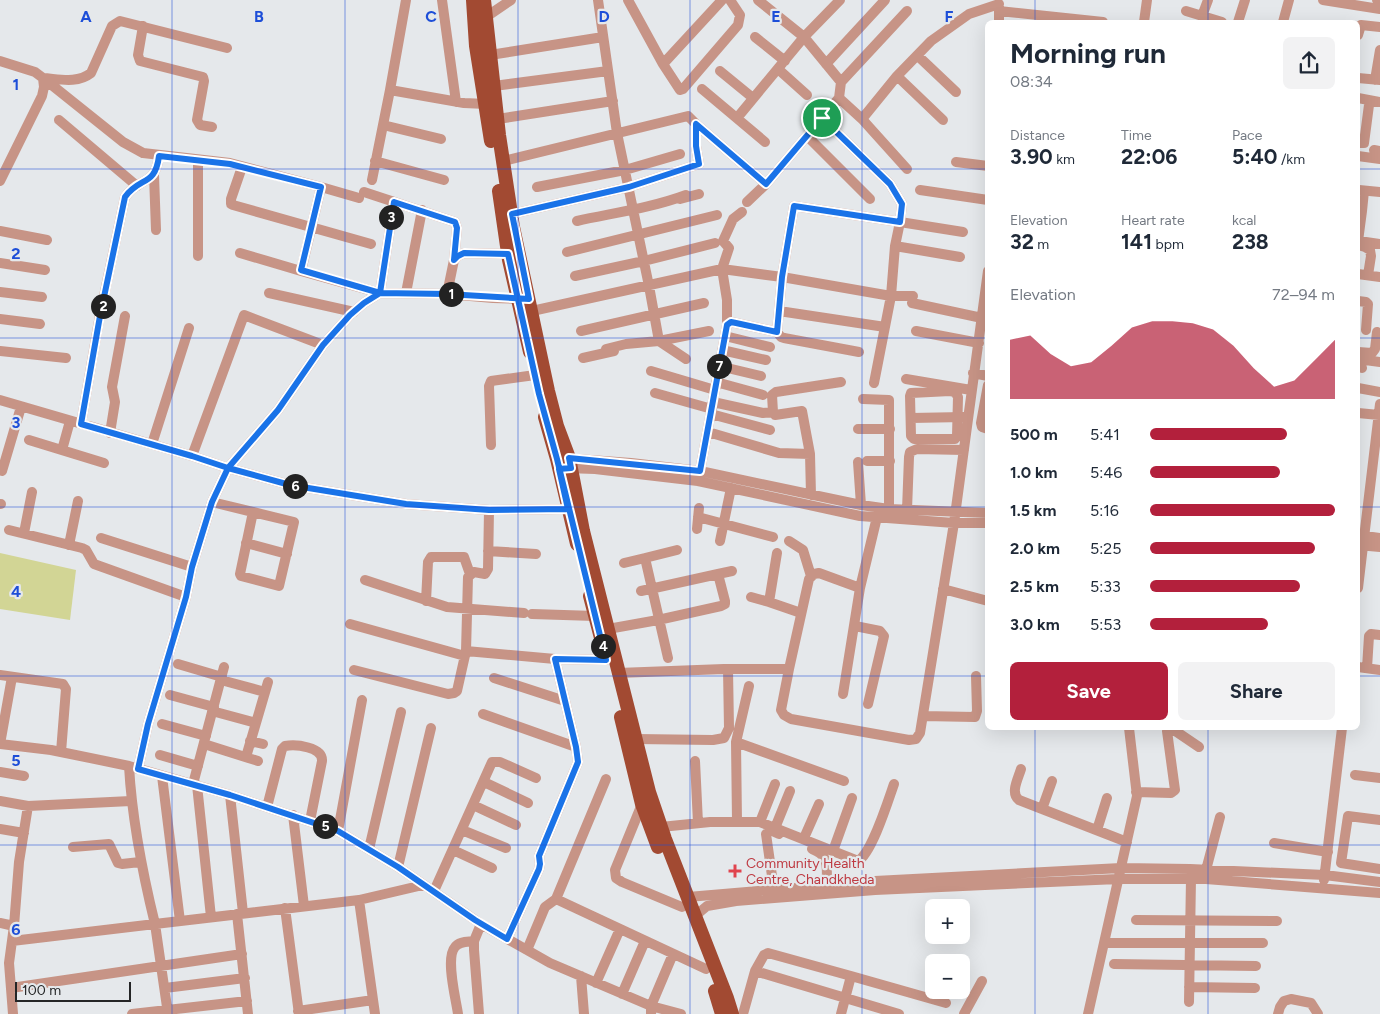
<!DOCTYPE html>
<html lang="en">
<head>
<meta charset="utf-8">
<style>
  :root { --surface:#fff; --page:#f2f2f3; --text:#1f2937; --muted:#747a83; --accent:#b3203c }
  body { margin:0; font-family:Figtree,sans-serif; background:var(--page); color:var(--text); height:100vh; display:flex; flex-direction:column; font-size:19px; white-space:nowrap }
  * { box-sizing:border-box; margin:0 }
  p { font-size:16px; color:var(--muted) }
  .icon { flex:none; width:28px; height:28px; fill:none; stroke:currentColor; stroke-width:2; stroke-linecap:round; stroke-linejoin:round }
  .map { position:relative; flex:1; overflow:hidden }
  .panel { position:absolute; left:985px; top:20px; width:375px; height:710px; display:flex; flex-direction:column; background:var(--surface); border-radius:8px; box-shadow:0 5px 20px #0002 }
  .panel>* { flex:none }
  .tools { position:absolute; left:925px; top:899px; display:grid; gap:10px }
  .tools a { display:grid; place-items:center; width:45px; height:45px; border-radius:8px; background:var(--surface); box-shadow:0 5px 20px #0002; font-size:25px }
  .scale { position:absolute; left:15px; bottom:12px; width:116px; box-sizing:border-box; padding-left:5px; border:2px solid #242526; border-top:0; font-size:14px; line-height:18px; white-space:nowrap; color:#242526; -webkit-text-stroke:4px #e5e8eb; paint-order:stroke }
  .pin { position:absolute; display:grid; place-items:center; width:42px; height:42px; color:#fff; margin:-21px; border:2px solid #fff; border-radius:50%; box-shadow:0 1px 5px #0007 }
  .km { position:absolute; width:25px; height:25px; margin:-12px; border-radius:50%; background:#222; color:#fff; font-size:14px; line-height:25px; text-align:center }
  .round { display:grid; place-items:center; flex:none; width:52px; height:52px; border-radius:8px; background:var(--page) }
  .headline { display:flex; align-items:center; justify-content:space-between; height:85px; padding:0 25px }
  h1 { font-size:28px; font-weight:700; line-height:38px }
  .stats { display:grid; grid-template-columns:repeat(3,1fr); gap:8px; height:85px; padding:5px 25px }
  .stats div { display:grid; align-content:center }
  .stats b { font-size:21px; font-weight:700 }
  .stats small { font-size:14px; font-weight:400 }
  .stats p { font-size:14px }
  .chart { height:140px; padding:10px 25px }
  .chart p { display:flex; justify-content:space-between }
  .chart svg { width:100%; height:90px; margin-top:5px; fill:var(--accent); opacity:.7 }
  .action { display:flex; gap:10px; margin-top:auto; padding:10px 25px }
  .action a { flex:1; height:58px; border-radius:8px; background:var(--accent); color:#fff; font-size:20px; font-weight:700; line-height:58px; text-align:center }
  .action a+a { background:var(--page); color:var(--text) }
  ul { padding:0 25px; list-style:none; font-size:16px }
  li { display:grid; grid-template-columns:80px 60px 1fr; align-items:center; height:38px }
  li i { height:12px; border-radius:6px; background:var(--accent) }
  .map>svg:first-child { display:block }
  .green { fill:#d2d595 }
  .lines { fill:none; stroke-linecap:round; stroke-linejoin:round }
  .minor { stroke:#c79486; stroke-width:10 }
  .major { stroke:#a24a32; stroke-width:14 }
  .route-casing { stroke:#fff; stroke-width:10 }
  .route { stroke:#1a73e8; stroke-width:6 }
  .grid { fill:none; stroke:#1d4ed8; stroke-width:1; stroke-opacity:0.55 }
  .health-dot { fill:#e0444e; stroke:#e5e8eb; stroke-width:2 }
  .labels { text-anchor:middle; stroke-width:4.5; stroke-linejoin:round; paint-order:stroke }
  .health-label { font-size:14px; fill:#be3a42; stroke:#e5e8eb; text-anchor:start }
  .grid-label { font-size:16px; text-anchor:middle; font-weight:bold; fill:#1d4ed8; stroke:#e5e8eb; stroke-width:4.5; stroke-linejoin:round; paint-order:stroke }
</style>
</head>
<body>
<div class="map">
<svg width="1380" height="1014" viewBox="0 0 1380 1014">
  <rect width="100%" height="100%" fill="#e5e8eb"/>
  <path class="green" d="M0,553L76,570L70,620L0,609Z"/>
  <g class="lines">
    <path class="minor" d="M442,0L456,102
      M598,0L617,133L649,286L659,341L709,331
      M628,0L663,64
      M722,0L663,64L680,90L683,89L738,25L740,15L730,0
      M758,0L804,37L841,82L839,98L862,119L897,76L931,41L969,14L999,4
      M1323,0L1380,9
      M1377,0H1380
      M999,11L1103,22
      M1186,11L1222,22
      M1202,16L1208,0
      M486,17L511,0
      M999,22V6
      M1144,22L1147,0
      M1238,22L1245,0
      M1283,22L1289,0
      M143,26L138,55L140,61L203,77L204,81L197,120L200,125L212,127
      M1358,35L1361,25L1380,27
      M755,37L785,61
      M490,55L603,37
      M918,56L956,92
      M0,61L35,72L43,78L44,87L42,96L0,181
      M826,64L885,0
      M778,69L807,95
      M720,71L753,98
      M897,76L943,120
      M43,78L123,142L143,153L230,163L321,187
      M43,78C59,79 77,84 91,73L112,26L120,21L227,48
      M1358,78L1380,80
      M1375,80L1380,50
      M841,82L907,11
      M494,86L608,71
      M702,89L765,142
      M390,90L406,0
      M1358,98L1380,102
      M737,118L804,37L840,0
      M822,118L890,184L902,204L900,222L963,232
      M498,119L613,101
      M862,119L907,169
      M59,120L137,186
      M696,124L766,184
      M383,125L441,139
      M807,136L870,199
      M1358,143H1364L1369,105
      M1374,150L1380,151
      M1358,156L1380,159
      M375,161L444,180
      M503,161L688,116L696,124V146L699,164L629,187L512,214
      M956,162L988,166
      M242,167L231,199V204L233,205L371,244
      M154,175L156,230
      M372,180L390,90L464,103L486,104
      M537,187L625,170L680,154
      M920,190L988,200
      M1359,190L1380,192
      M364,192L455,222L457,228L454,260
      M359,198L321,187L301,271L380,293L394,202
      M680,199L699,194
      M747,202L766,184L839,98
      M1358,211H1362L1364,191
      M577,221C613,213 651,208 686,195
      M0,231L47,240
      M1358,241L1362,211
      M1359,241L1380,244
      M1358,245L1365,247L1370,250L1371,256L1368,275
      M567,252L717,215
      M240,253L301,271
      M198,256V160
      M0,263L45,270
      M1358,274L1380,277
      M575,276L644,261L715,243
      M0,292L42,297
      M269,293L354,312
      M406,293L422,210
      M447,294L454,260L458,256L464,253L508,254
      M913,296H891L895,246L960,257
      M1358,301L1366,302L1368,304L1366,330
      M912,303L982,318
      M532,311L722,269L782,277L794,206L900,222L895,246
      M779,311L885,327
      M0,319L40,324
      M727,321V300L722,269L729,248L723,241L733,219L742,212
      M581,331L704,303
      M916,331L979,343
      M777,332L781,337L784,338L859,352
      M725,336L770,347
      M606,349L626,344L659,341L686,359
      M722,350L766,360
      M0,351L66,358
      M1358,352L1372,353L1375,349L1377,332
      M583,358L614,351
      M1358,359L1380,362
      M719,366L761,376
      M1358,367L1362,368
      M651,371L715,390
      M973,373L988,376
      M906,379L971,390
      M716,382L763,395
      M988,385L981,423L982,427L988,429
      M1358,388L1380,392
      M950,391L955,392L958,397L957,436L955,439H914L911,436L910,396L911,393Z
      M655,393L712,409
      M863,399L889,400V509
      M0,400L192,456L228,468L278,410L323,345L350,315L364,303L380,293L447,294L493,298L524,299
      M713,402L763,413L773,412
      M1358,413L1379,415
      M711,414L770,430
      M911,418L964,417
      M81,424L100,315L125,197C140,176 155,187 159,156
      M858,429H890
      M708,432L779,453L810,454
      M110,433L115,402L112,387L125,316
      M29,440L104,463
      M152,444L189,328
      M491,445L489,386L491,381L535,375
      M62,450L70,421
      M192,456L244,315L323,345
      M563,458L631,463L700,471L861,505L889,509L988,513
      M867,461H890
      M858,462L861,505
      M566,468L595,469L698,481L860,516L954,523H988
      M0,470L2,471L21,407
      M700,471L727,325L731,322L736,323L777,332L782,277L891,296L874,383
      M811,495L810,454L802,411L775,415L773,412L772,395L776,392L841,382
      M212,502L294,522L279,586L241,576L240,574L253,512
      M0,504H1
      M907,510L909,457L910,452L917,449L964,450
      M698,517L773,537
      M697,529L699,508
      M9,530L82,548L86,550L94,564L186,597
      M24,533L32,492
      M1358,535L1380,538
      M101,538L192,567
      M720,541L731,488
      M789,541L803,550L811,576
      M246,543L287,554
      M69,545L78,501
      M1358,545L1380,547
      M488,551L536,554
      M777,553L769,602L801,613
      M624,563L645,558
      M718,574L732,571
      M365,580L447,607L524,613
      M1358,588L1380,404
      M943,589L988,601
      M751,597L769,602
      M426,601L428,562L431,557H464L470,574
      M532,614L595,616
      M350,624L465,656
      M855,626L880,631L884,636L868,704
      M608,629L658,620L721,606L725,604V601L718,574L641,591
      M466,651L468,577L474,572L485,574L488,569L489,510
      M668,658L645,558L677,550
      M178,664L222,677
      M1358,667L1380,670
      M1367,668L1369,636L1371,634L1380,635
      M789,669L809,579L814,574L819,573L860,588L877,517
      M354,670L448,694L454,693L457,691L466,651L555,659L606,660
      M618,673L724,669H789L781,710L784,715L791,719L909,740L916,739L920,733L954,523L988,271
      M0,675L63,684L66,689L61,752
      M494,678L565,701
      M221,680L265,692
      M843,694L860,588
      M170,695L214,707
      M212,711L256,723
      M483,714L576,747
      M923,716L975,717L977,711L976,676
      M162,724L206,736
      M1171,728L1199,747
      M636,739L713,740L724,738L729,728L728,669
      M250,741L263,744
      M736,742L844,781
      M0,744L51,750L129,766L230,795L338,831L398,867L481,924L550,963L651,1006L681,1014
      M0,744L12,677
      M204,744L258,761
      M160,755L198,766
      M246,757L268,682
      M695,761L698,823
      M129,766C132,820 142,871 155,924L359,900
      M138,769L148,724L186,597L192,567L212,502L228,468L290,485L406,504L489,510L568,509
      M1021,769C1018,779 1010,793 1019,800L1127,842
      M0,772L24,776
      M1355,775L1380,778
      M162,776L180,921
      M606,779L556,899L706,969
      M484,782L528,803
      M193,784L224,667
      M197,785L211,917
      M1136,792L1171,793L1175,790L1167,731L1170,728
      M230,795L243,913
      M0,801L28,806L131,801
      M642,804L615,870L616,878L622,882L682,907
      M473,805L516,825
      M267,807L282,749L285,746C296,744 323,747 322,761L310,821
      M1042,809L1052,781
      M293,815L304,906
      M1380,820L1348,816L1341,863L1380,869
      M737,821L736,742L749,686
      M760,822L775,784
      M661,827L710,822H760L858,861C872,853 888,801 894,784
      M775,828L790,791
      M0,829L24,833
      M462,830L506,848
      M1097,830L1107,798
      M338,831L362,700
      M804,838L819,804
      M1274,843L1328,852
      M73,847L109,844L118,863L122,864L140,862
      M369,849L401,712
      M812,849C831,856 826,868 827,885
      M453,850L492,868
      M833,851L852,798
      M398,867L431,728
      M1206,870L1220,817
      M1324,880L1342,728
      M774,890L766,834L770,830L779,834
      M434,891L492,762H500L536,778
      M688,897L875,881L1121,868L1190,869L1325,875L1380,882
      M285,908L299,1014
      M237,914L248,1014
      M695,916L707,906L736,901L875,890L1118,879H1206L1380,893
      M1136,920L1277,921
      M0,923L14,926
      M507,939L539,869L540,864L539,856L578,762L576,747L555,659
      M12,941L155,924L168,1014
      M1105,943H1263
      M527,950L545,907L556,899
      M1114,964L1256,966
      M755,971L764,955L768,953L851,976
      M581,976L584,1014
      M596,983L620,929
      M1189,987L1255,988
      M11,988L242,954
      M165,988L245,978
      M622,994L645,941
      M1189,1002L1191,878
      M298,1011L373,1000
      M13,1014L9,963L14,926L19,862L28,806
      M132,1014L247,1001
      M375,1014L359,900L423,885
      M458,1014C456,999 445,958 455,947C459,941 468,942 474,941
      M479,1014L474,950V941L481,924
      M651,1014V1006L673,954
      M743,1014L755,971L899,1014
      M841,1014L851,976L946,1003
      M964,1014L982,981
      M1088,1014L1137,796L1129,728
      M1278,1014L1280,1007L1284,1001L1291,999L1311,1003L1318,1014"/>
    <path class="major" d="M473,0L476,46L491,141
      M484,0L499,135L513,227L548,391L557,426L569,458L583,531L649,792L665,839L727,998L732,1014
      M499,191L509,260L530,352
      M545,417L557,459L577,544
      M590,596L601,638
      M621,717L642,804L658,847
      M715,991L722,1014"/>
  </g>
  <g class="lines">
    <g class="route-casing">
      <path id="route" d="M822,118L766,184L696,124V146L699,164L629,187L512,214L529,299L447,294L380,293L364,303L350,315L323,345L278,410L228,468L192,456L81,424L100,316L125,197C140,176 155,187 159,156L230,164L321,187L301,270L380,293L394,202L455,222L457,228L454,260L458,256L464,253L508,254L539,394L557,459L606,660L555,659L576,747L578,762L539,856L540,864L539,869L507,939L475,920L398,867L338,831L230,795L138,769L148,724L186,597L192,567L212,502L228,468L290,485L406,504L489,510L568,509L559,469L571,468L569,458L700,471L727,325L731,322L736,323L777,332L782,277L794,206L900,222L902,204L890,184L822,118"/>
    </g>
    <use href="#route" class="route"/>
  </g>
  <path class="grid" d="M172,0V1014M345,0V1014M518,0V1014M690,0V1014M862,0V1014M1035,0V22M1208,0V22M0,169H988M1358,169H1380M0,338H988M1358,338H1380M0,507H988M1358,507H1380M0,676H988M1358,676H1380M1035,728V1014M1208,728V1014M0,845H1380"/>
  <path class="health-dot" d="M732.5 863.5h5v5h5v5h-5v5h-5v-5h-5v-5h5z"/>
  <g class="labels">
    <g class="health-label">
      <text x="746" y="868">Community Health<tspan x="746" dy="16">Centre, Chandkheda</tspan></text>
    </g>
  </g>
  <g class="grid-label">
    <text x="86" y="22">A</text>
    <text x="259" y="22">B</text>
    <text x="431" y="22">C</text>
    <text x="604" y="22">D</text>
    <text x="776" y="22">E</text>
    <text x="949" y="22">F</text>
    <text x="16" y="90">1</text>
    <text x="16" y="259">2</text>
    <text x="16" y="428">3</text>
    <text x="16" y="597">4</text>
    <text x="16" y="766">5</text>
    <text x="16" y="935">6</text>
  </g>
</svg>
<div class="tools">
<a>+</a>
<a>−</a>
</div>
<div class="scale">100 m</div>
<div class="pin" style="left:822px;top:118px;background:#1e9e55"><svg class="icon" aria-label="arrive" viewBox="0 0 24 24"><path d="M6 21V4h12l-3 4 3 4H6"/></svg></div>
<b class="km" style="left:451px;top:294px">1</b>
<b class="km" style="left:103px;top:306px">2</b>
<b class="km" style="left:391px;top:217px">3</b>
<b class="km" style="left:603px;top:646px">4</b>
<b class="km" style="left:325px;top:826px">5</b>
<b class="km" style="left:295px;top:486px">6</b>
<b class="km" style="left:719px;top:366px">7</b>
<section class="panel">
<div class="headline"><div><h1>Morning run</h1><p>08:34</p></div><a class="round"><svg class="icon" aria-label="share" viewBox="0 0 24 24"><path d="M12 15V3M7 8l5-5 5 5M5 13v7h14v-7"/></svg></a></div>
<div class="stats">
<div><p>Distance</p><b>3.90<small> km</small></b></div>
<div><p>Time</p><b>22:06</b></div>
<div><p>Pace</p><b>5:40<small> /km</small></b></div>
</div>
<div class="stats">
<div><p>Elevation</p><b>32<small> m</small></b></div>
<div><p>Heart rate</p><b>141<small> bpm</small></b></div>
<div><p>kcal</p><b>238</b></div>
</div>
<div class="chart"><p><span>Elevation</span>72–94 m</p>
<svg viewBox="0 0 160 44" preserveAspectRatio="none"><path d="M0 44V15L10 13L20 22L30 28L40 26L50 18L60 9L70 6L80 6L90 7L100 10L110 18L120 29L130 38L140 35L150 25L160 15V44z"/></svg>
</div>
<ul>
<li><b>500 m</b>5:41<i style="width:74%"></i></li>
<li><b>1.0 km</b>5:46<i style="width:70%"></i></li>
<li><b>1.5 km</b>5:16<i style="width:100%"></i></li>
<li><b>2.0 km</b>5:25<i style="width:89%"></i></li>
<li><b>2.5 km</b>5:33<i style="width:81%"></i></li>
<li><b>3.0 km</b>5:53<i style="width:64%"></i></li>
</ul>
<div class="action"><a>Save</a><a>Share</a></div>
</section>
</div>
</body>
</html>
